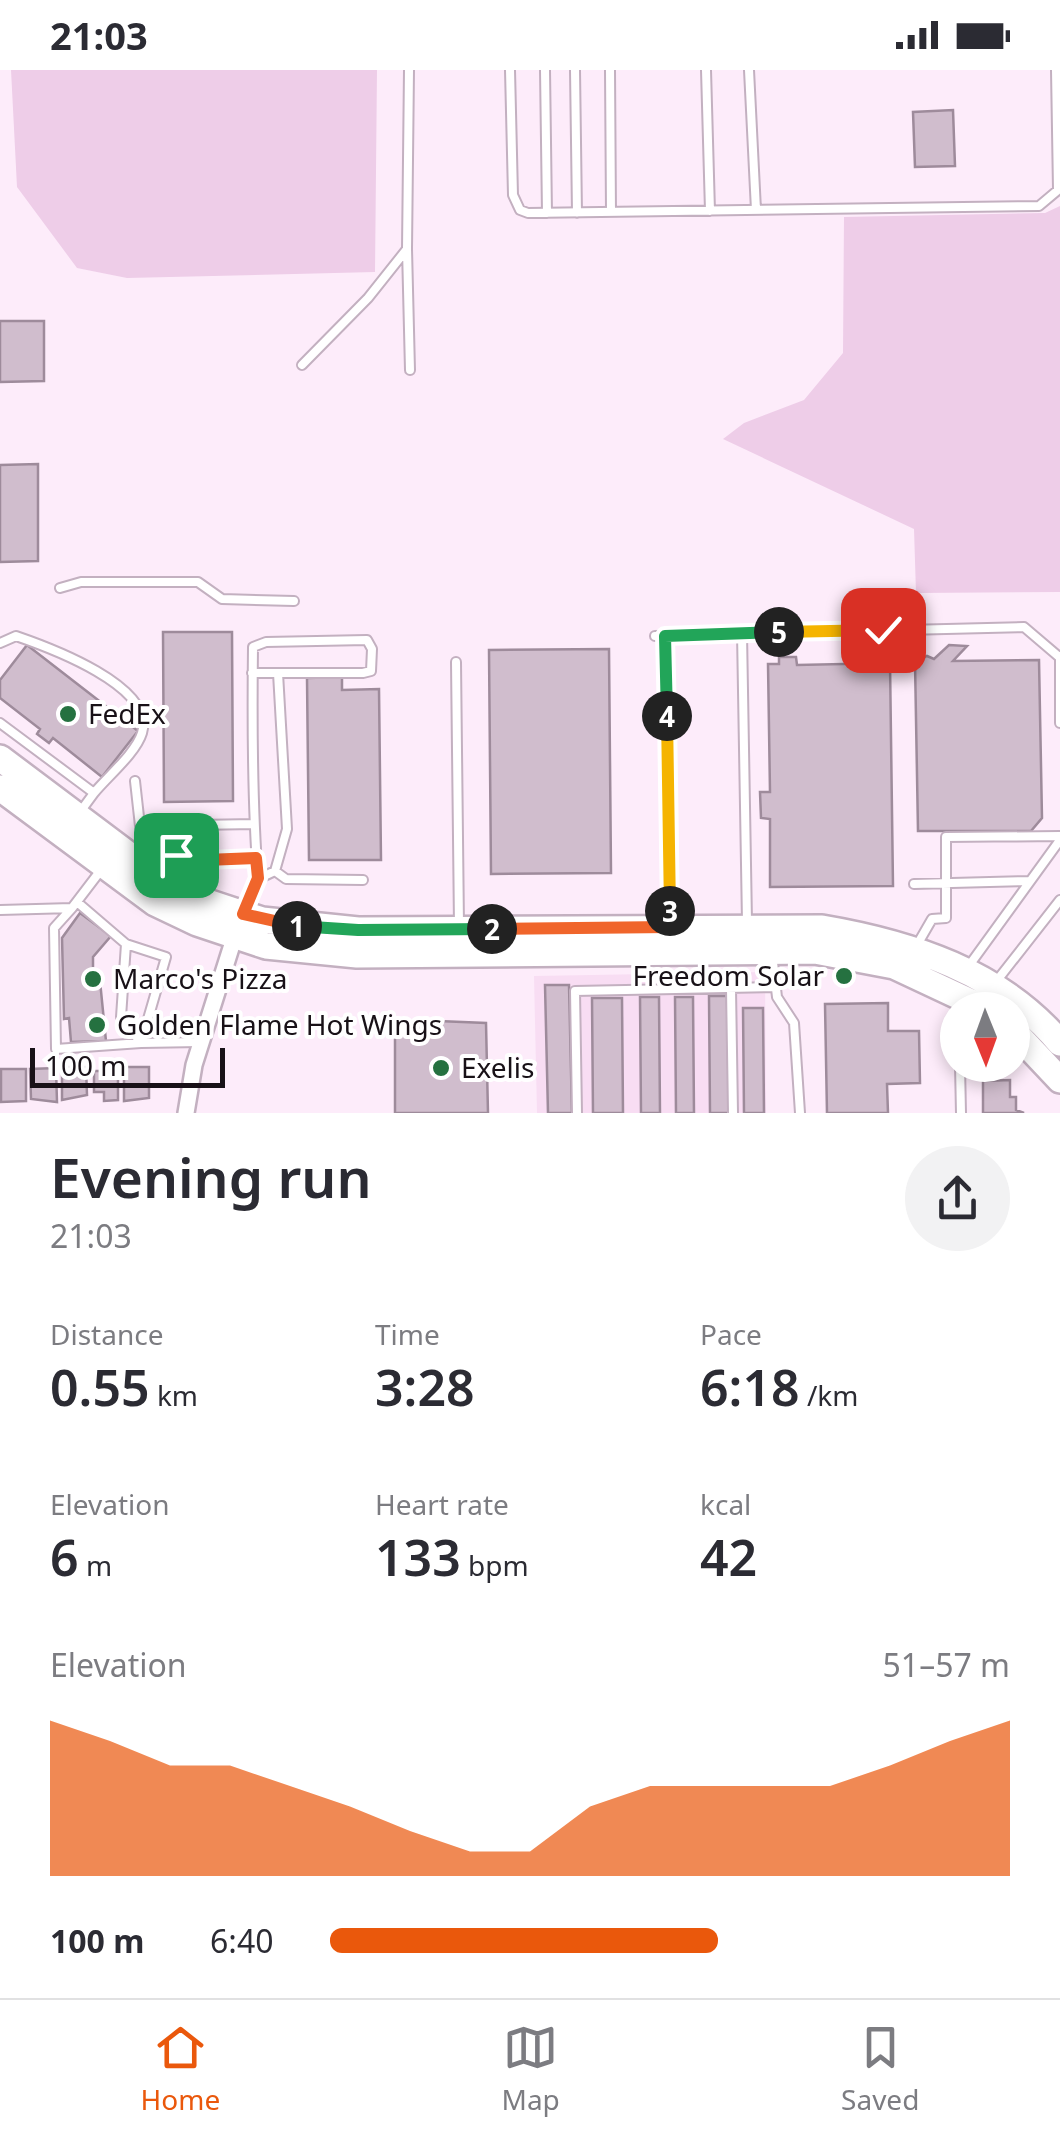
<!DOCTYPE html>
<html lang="en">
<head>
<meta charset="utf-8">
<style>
  :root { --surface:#fff; --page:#f2f2f3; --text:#2b2b33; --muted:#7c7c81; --line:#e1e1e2; --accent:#ea580c }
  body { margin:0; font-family:"Noto Sans",sans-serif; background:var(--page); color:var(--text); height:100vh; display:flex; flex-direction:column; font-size:38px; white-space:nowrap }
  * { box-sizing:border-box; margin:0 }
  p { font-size:32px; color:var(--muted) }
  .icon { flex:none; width:55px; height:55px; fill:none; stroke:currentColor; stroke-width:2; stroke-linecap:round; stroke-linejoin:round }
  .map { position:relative; height:1043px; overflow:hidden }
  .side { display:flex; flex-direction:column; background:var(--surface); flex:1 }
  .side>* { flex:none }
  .needle { width:65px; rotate:179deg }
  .tools { position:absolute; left:940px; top:922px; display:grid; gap:20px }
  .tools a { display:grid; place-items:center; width:90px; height:90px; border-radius:50%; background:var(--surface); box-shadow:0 5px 15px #0003; font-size:50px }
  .scale { position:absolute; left:30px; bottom:25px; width:195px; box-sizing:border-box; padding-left:10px; border:5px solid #181117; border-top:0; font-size:28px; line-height:35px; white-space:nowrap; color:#181117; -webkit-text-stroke:8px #fff; paint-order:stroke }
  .pin { position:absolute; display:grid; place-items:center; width:85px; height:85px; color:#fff; margin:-42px; border-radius:20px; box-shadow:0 5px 15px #0006 }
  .km { position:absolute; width:50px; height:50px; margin:-25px; border-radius:50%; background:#222; color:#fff; font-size:28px; line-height:50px; text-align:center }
  .round { display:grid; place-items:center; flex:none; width:105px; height:105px; border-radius:52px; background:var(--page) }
  .summary { display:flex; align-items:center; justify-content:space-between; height:170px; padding:0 50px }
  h1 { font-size:55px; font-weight:600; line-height:75px }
  .figures { display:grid; grid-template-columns:repeat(3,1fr); gap:15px; height:170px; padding:10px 50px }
  .figures div { display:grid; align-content:center }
  .figures b { font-size:50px; font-weight:600 }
  .figures small { font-size:28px; font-weight:400 }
  .figures p { font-size:28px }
  .chart { height:280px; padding:20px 50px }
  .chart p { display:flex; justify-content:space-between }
  .chart svg { width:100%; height:180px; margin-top:10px; fill:var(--accent); opacity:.7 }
  ul { padding:0 50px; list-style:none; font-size:32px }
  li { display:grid; grid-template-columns:160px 120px 1fr; align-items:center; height:75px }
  li i { height:25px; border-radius:12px; background:var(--accent) }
  .status { display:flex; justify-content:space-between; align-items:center; height:70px; padding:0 50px; background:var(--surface); direction:ltr }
  .status svg { height:28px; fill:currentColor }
  .tab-bar { display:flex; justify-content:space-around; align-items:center; height:140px; border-top:2px solid var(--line); background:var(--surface); font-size:28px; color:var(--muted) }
  .tab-bar a { display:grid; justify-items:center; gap:5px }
  .tab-bar .selected { color:var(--accent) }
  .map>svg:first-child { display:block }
  .built { fill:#f8ddf3 }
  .green { fill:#eecde8 }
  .building { fill:#d0bdcd; stroke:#9e8b9b; stroke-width:2.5 }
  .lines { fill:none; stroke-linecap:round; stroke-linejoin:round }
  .lane-casing { stroke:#c3b0c0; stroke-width:12 }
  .street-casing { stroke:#c3b0c0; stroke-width:20 }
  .primary-casing { stroke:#c3b0c0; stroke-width:30 }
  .lane { stroke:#fff; stroke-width:8 }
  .street { stroke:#fff; stroke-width:15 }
  .primary { stroke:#fff; stroke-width:25 }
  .split-1-casing { stroke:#fff; stroke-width:20 }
  .split-2-casing { stroke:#fff; stroke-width:20 }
  .split-3-casing { stroke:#fff; stroke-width:20 }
  .split-4-casing { stroke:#fff; stroke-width:20 }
  .split-5-casing { stroke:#fff; stroke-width:20 }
  .split-6-casing { stroke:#fff; stroke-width:20 }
  .split-1 { stroke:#f0652b; stroke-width:12 }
  .split-2 { stroke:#22a559; stroke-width:12 }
  .split-3 { stroke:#f0652b; stroke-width:12 }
  .split-4 { stroke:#f5b400; stroke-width:12 }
  .split-5 { stroke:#22a559; stroke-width:12 }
  .split-6 { stroke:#f5b400; stroke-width:12 }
  .poi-dot { fill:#257140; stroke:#fff; stroke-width:4 }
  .labels { text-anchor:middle; stroke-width:8; stroke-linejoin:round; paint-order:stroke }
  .poi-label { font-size:28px; fill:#181117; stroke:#fff; text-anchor:start }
</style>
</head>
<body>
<div class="status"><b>21:03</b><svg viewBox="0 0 49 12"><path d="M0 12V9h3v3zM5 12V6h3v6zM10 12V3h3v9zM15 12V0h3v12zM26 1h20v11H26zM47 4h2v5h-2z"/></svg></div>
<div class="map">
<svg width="1060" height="1043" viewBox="0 0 1060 1043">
  <rect width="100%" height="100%" fill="#fdecfa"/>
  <path class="built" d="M765,902L766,1043H537L534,906Z"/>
  <path class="green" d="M11,0H377L375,202L127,208L77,198L17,117Z
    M1060,136V522L916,523L914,459L723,369L744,353L804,330L843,283L844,147L1045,143Z"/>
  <path class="building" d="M953,40L955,96L915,97L913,42Z
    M0,251H44V311L0,312Z
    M38,394V491L0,492V395Z
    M163,562H232L233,731L164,732Z
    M27,575L138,661L102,707L53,668L49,673L37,664L40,659L0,628V610Z
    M949,575L967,576L953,591L1039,590L1042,748L1031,761H918L915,592L927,586L934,589Z
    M609,579L611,803L491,804L489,580Z
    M779,587H796L797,595L890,593L893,816L770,817V749L761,748L760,722H770L768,594H779Z
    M342,607V620L379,619L381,790H309L307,608Z
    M80,843L111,866L93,887V900L99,901L106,971L71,972L69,948L64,949L62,868Z
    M545,915H569L572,1043H548Z
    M709,926H727L729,1043H710Z
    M640,927H659L660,1043H641Z
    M675,927H693L694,1043H676Z
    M592,928H622L623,1043H593Z
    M888,933V961H919L920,1013L887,1014L888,1043H827L825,934Z
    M743,938H763L764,1043H744Z
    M438,951L486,953L488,1043H395V952Z
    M62,997H86L87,1025L62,1030Z
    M124,997H149V1028L124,1031Z
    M56,998L57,1032L31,1029L30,999Z
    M1,999H26V1031L1,1032Z
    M94,1001H118V1030L104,1031V1022H94Z
    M1010,1010V1027H1016V1040L1024,1043H983V1011Z"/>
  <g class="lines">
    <g class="lane-casing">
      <path id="lane" d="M510,0L513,125L520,140L528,143L1039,136L1058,120L1056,0
        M545,0L547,143
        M575,0L577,143
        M610,0L611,142
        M706,0L710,141
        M749,0L756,140
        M407,179L410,300
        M302,295L368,228L407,179L409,0
        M60,518L81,512H198L222,529L294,531
        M742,563L747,852
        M655,566L1024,557L1058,586
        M665,566L670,853
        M0,573L16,566C48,577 156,616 142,663C136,683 107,707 94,723
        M1060,586V653
        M456,592L459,855
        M252,603H363L371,601L372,579L367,570L266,572L253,577C252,655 252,731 258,809
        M0,653L94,723L80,742
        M135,711L140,756C187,794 198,791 256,788
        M140,756L254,754
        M275,801L287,759L278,603
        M914,814L1030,811
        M77,832L126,874L166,887L141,973L200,972
        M72,838L54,858L56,979L141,973L121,947L126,874
        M0,840L72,838L101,800
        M245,840L258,809L275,801L286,809L363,810
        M917,875L932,849L946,848V767L1060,766
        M772,884L777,927L794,953L800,1043
        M968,897L1060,770
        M995,913L1060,830
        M731,919L733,1043
        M960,995L961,1043
        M577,1043L575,921L776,917"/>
    </g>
    <g class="street-casing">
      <path id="street" d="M186,1043L194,995L237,859"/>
    </g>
    <g class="primary-casing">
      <path id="primary" d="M0,688L161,809L207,832L262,850L358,860L822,858C910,873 1001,902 1060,973
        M0,718L155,833L197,853L266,876L357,885L815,881L894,896L988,940
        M1012,959L1060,1010"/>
    </g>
    <use href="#lane" class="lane"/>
    <use href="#street" class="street"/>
    <use href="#primary" class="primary"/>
  </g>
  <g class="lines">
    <g class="split-1-casing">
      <path id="split-1" d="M176,785L206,790L256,788L258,808L243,844L297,856"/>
    </g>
    <g class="split-2-casing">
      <path id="split-2" d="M297,856L358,860L492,859"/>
    </g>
    <g class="split-3-casing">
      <path id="split-3" d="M492,859L670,857V841"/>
    </g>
    <g class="split-4-casing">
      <path id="split-4" d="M667,646L670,841"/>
    </g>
    <g class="split-5-casing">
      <path id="split-5" d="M667,646L665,566L779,562"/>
    </g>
    <g class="split-6-casing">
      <path id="split-6" d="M779,562L883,560"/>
    </g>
    <use href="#split-1" class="split-1"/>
    <use href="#split-2" class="split-2"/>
    <use href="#split-3" class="split-3"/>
    <use href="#split-4" class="split-4"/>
    <use href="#split-5" class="split-5"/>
    <use href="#split-6" class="split-6"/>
  </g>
  <g class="poi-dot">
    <circle cx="68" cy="644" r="10"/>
    <circle cx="844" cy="906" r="10"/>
    <circle cx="93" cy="909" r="10"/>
    <circle cx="97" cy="955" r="10"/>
    <circle cx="441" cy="998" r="10"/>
  </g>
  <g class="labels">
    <g class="poi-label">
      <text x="88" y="654">FedEx</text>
      <text x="824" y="916" text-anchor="end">Freedom Solar</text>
      <text x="113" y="919">Marco's Pizza</text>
      <text x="117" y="965">Golden Flame Hot Wings</text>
      <text x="461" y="1008">Exelis</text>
    </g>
  </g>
</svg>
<div class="tools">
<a><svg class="needle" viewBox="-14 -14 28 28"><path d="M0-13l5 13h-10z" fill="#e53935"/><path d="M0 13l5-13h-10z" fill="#7c7c81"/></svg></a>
</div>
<div class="scale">100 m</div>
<div class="pin" style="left:176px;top:785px;background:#1e9e55"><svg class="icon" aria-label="arrive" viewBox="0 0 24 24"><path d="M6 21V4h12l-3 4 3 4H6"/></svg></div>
<div class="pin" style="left:883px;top:560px;background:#d93025"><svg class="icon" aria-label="check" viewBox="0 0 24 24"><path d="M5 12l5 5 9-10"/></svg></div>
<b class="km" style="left:297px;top:856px">1</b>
<b class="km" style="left:492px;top:859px">2</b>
<b class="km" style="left:670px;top:841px">3</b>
<b class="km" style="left:667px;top:646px">4</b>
<b class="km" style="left:779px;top:562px">5</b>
</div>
<section class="side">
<div class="summary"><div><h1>Evening run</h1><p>21:03</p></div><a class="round"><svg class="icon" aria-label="share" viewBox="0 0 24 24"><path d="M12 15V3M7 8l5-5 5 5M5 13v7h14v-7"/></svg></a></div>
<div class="figures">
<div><p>Distance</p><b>0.55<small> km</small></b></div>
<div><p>Time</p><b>3:28</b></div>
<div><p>Pace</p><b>6:18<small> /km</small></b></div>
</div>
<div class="figures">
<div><p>Elevation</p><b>6<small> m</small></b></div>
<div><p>Heart rate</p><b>133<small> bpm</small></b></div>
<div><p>kcal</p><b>42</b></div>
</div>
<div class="chart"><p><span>Elevation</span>51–57 m</p>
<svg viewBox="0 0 160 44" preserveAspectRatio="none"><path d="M0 44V6L10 11L20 17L30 17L40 22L50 27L60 33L70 38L80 38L90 27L100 22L110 22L120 22L130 22L140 17L150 11L160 6V44z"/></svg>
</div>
<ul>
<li><b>100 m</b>6:40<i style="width:57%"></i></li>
</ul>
</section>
<nav class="tab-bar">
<a class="selected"><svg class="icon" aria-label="home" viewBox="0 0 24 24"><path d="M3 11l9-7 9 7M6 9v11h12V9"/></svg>Home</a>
<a><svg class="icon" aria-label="map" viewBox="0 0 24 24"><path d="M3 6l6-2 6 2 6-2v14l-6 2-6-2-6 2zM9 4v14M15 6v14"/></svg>Map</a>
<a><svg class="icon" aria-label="saved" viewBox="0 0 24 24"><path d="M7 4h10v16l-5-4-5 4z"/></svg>Saved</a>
</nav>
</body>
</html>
